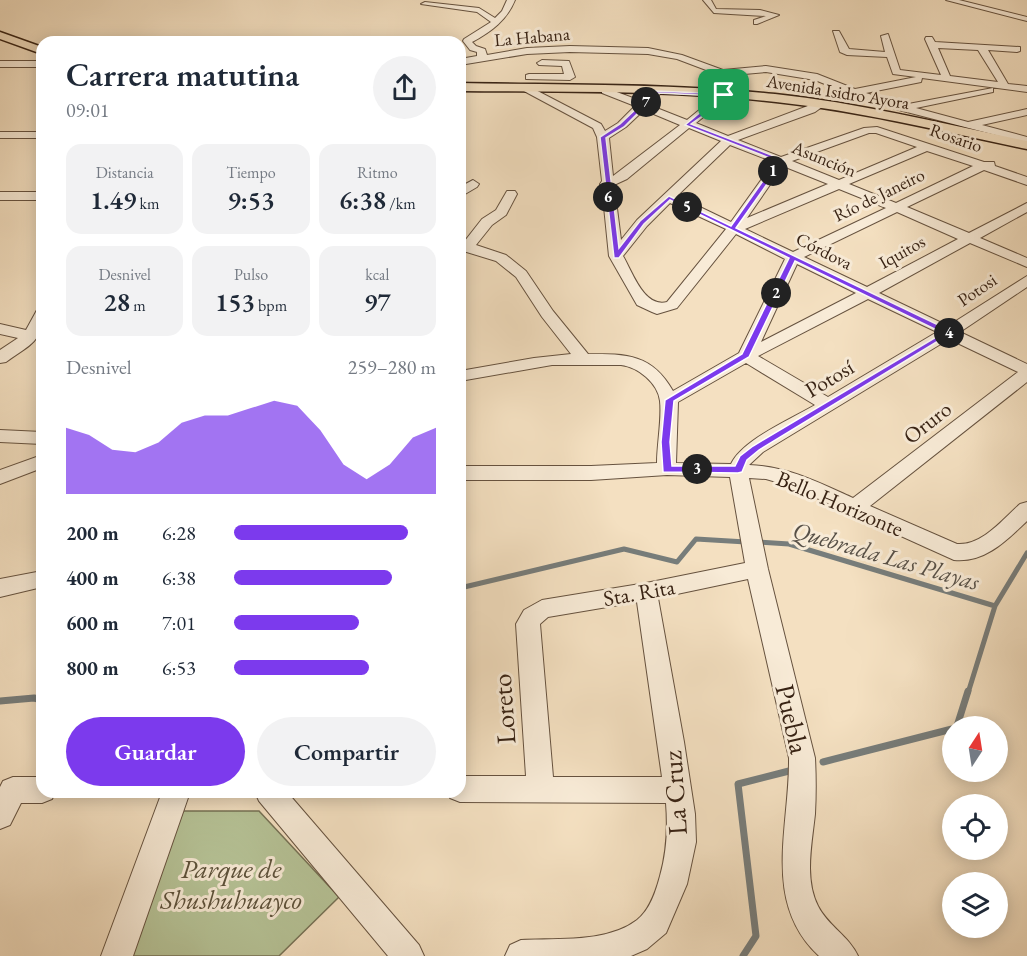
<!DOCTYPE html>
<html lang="es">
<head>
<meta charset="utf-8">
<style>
  :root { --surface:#fff; --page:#f2f2f3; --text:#1f2937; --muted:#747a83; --accent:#7c3aed }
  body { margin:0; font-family:"EB Garamond",serif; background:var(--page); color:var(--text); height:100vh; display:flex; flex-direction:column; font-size:22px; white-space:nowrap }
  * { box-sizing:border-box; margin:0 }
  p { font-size:20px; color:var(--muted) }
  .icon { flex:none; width:33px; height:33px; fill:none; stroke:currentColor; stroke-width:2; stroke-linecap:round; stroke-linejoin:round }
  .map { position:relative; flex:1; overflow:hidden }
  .sheet { position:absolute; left:36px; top:36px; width:430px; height:762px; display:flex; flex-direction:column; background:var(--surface); border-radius:18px; box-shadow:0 3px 15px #0003 }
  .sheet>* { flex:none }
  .needle { width:39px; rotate:12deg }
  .controls { position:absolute; left:942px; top:716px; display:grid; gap:12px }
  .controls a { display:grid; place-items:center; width:66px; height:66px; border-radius:50%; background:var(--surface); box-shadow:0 3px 15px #0003; font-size:30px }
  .pin { position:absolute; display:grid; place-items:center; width:51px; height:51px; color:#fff; margin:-26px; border-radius:12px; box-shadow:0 3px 9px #0006 }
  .km { position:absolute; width:30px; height:30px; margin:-15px; border-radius:50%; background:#222; color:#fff; font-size:16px; line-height:30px; text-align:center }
  .round { display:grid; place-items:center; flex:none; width:63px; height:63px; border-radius:32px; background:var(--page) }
  .overview { display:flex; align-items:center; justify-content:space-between; height:102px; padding:0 30px }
  h1 { font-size:33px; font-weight:600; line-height:45px }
  .figures { display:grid; grid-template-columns:repeat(3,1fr); gap:9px; height:102px; padding:6px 30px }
  .figures div { display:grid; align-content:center; border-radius:15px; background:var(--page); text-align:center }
  .figures b { font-size:26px; font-weight:600 }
  .figures small { font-size:16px; font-weight:400 }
  .figures p { font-size:16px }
  .chart { height:168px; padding:12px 30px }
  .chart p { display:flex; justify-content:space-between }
  .chart svg { width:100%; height:108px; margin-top:6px; fill:var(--accent); opacity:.7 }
  .cta { display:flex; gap:12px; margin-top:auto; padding:12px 30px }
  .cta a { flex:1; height:69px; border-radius:36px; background:var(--accent); color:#fff; font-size:24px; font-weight:600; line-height:69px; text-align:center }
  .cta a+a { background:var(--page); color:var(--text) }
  ul { padding:0 30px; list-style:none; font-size:20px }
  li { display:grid; grid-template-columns:96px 72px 1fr; align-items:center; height:45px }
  li i { height:15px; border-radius:8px; background:var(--accent) }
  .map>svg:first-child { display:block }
  .green { fill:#b6c397; stroke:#767256; stroke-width:1.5 }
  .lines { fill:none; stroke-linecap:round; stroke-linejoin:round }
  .stream-far1 { stroke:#777d7b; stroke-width:5 }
  .stream { stroke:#777d7b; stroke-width:7 }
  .minor-casing { stroke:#66523f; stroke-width:2 }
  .major-casing { stroke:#372214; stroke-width:3 }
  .minor { fill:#f8ebd7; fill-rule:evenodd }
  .major { fill:#f4e0c1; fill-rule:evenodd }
  .route { fill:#7c3aed; stroke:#fff; stroke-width:1.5; fill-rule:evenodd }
  .labels { text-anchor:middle; stroke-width:6; stroke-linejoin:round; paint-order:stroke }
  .far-street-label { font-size:18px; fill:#372214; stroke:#f8ebd7 }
  .street-label { font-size:22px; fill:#372214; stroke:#f8ebd7 }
  .water-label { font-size:24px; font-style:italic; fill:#575047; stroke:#f8ebd7 }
  .near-street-label { font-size:27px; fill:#372214; stroke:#f8ebd7 }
  .near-park-label { font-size:27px; font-style:italic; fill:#5d523b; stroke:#f8ebd7 }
</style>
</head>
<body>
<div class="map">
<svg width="1027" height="956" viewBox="0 0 1027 956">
  <rect width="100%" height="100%" fill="#f4e0c1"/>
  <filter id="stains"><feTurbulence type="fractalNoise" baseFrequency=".00333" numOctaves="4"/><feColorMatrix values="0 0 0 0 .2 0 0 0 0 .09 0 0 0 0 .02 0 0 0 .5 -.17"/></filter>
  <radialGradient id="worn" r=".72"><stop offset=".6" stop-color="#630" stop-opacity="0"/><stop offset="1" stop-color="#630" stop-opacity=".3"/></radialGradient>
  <path class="green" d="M182,811H259L339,897L279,956H131Z"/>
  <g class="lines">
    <path class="stream-far1" d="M758,542L789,544L995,606
      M460,588L624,549L677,562L696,539L746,542
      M968,693L995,606L1027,553"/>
    <path class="stream" d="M0,701L34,698L42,700
      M957,726L968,691
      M823,762L952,729
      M743,956L756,936L738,784L789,771"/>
    <g class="minor-casing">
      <path id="minor" d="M507,0H515C507,20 491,32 472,42L476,46L485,49L487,55L527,48L570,46L648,48L682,55L723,70L766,66L817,74L855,89L916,77L893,74L887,57L847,55L840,52L833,31H839L849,49L885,52L881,36L888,34L900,70L941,75L925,39L926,37H932L935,42L1020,47V51L1017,52L988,50L1008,84L1027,86V92L922,78L921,82L866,93L903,105L993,88V92L916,108L968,122L1027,109V115L982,125L1027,137V143L899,110L849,94L815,80L766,72L722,76L677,59L648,54L570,52L527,54L460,65V59L477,56V52L470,50L463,41L464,39L491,22L477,12L421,4L425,2L479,8L495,18L502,11ZM938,48L978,50L998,82L950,76Z
        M703,0H711L716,9L760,10L779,15L757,24H754V20L766,16L714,13Z
        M946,0H959L1027,17V21Z
        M542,60L569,61L575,77L570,80L526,79V75L529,74H564L562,66L539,65L537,63Z
        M0,61H42V67H0Z
        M528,86L601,124L605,131L618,123L635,106L602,93V89L606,88L641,101L652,90H660V94L649,105L687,120L720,93H728V97L696,123L728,136L821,101L826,104L815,112L738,140L781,157L864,128L877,127L984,162H994L995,166L1027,177V185L984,170L907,207L969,233L1027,203V212L980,238L1027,258V267L970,243L879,293L948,326L1027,276V287L960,332L1027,364V382L870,506L957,544C982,546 1003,519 1020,504L1027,502V521C1006,541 985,563 954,560L790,486L766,479L749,478L768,569L815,758C816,777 816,795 815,814C812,843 804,879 818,906C828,926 849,936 858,956H819C761,902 790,827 789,758L748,579L658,598L684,742L695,814L696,842L687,884L666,933L647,949L631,956H505L510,945L521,940C557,938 607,943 637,920C650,910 656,891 660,876C667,851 668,828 666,803L460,802L450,798L448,792H460V776H526L516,624L524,610L542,600L646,583L745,563L730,477L667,475L591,480H460V466H591L657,463C657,444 662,419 660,401C658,383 638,367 621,365H552L460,381V371L534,358L571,354L542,317L516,277L496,261L460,250V241L464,242L482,219L496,210L507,191H515L517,194L506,215L492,225L476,245L506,255L526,271L553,311L588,354C627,354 652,354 673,391L739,353L785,259L736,234L677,308L657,314L652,312L637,305L609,256L602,187L600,184L602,181L597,137L593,128L524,91L523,89ZM644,110L680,125L613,176L609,138L626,127ZM689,128L721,141L637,220L621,240L614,185L627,179ZM869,133H876L917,147L839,180L792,161ZM730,145L774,162L731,222L677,196ZM927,151L973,166L896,203L849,184ZM783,166L828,184L747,218ZM839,189L886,208L793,252L745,229ZM670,203L726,229L667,302C644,308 633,273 623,256L647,226ZM897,212L958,239L867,287L804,257ZM797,264L856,293L761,342ZM868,299L937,332L828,397L758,356ZM949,339L1018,372L853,498C820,483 787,466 749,465L763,452ZM746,363L815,405C791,419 742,440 731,464L676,463L678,402ZM637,602L662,777H553L540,624L548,617Z
        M0,132H42V138H0Z
        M473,180L479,184L477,187L460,197V187Z
        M0,192H42V200H0Z
        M42,308C42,344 33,342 6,362L0,363V350L18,338L0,334V324L26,330L37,310Z
        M0,430L42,432V444L0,442Z
        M42,455V468L0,484V470Z
        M42,571V587L0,597V579Z
        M13,777H42V792H55L52,799L42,803H21L10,825L0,829V787L3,781Z
        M162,792H190L133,956H101Z
        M255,792H287L419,945L424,956H388L259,801Z"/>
    </g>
    <g class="major-casing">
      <path id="major" d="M0,32L42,47V54L0,39Z
        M460,83C565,85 671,83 775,94C860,103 944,124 1027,141V149C944,132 860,111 776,102C671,90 566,92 460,91Z"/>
    </g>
    <use href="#minor" class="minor"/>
    <use href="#major" class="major"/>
  </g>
  <path class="route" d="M655,91L726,94L711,110L691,124L784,160L736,228L953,332L759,450L747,460L742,472L738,473L663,472L661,442L665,400L742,354L789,258L670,200L644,224L619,258H614L600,137L620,124ZM658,93L720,96L685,125L777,161L731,226L669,196L640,221L619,248L606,138L624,127ZM795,261L943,333L753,446L740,456L735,466H672L670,442L674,401L749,357Z"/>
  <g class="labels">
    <g class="far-street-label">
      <text transform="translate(532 37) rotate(-5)" y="6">La Habana</text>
      <text transform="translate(838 92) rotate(9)" y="6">Avenida Isidro Ayora</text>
      <text transform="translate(956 138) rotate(19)" y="6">Rosario</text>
      <text transform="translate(824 159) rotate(22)" y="6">Asunción</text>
      <text transform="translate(879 195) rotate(-26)" y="6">Río de Janeiro</text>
      <text transform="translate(824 251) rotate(27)" y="6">Córdova</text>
      <text transform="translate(902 252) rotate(-29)" y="6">Iquitos</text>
      <text transform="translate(977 290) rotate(-34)" y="6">Potosi</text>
    </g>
    <g class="street-label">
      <text transform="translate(829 378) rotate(-31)" y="8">Potosí</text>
      <text transform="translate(927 422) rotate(-38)" y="8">Oruro</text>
      <text transform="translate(840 503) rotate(23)" y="8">Bello Horizonte</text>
      <text transform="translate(639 592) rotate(-10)" y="8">Sta. Rita</text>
    </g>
    <g class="water-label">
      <text transform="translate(886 556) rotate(16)" y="8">Quebrada Las Playas</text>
    </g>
    <g class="near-street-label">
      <text transform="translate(504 709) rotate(-94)" y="9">Loreto</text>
      <text transform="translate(792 719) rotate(77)" y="9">Puebla</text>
      <text transform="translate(675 793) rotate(-94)" y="9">La Cruz</text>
    </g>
    <g class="near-park-label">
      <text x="231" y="878">Parque de<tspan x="231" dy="31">Shushuhuayco</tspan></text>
    </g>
  </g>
  <rect width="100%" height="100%" filter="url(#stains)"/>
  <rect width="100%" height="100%" fill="url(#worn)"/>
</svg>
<div class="controls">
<a><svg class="needle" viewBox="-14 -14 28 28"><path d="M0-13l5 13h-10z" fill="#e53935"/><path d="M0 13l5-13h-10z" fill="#747a83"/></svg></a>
<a><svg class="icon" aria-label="locate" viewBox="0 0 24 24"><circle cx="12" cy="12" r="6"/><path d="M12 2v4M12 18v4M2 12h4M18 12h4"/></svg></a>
<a><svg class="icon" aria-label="layers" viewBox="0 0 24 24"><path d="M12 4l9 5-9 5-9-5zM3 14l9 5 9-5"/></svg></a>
</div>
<div class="pin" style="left:724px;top:95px;background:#1e9e55"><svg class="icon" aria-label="arrive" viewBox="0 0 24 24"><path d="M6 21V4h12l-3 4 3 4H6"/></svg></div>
<b class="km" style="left:773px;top:171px">1</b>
<b class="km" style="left:776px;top:293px">2</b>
<b class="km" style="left:697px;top:469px">3</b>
<b class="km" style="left:949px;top:333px">4</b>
<b class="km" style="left:687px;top:207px">5</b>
<b class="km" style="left:608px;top:197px">6</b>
<b class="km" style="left:646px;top:102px">7</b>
<section class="sheet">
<div class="overview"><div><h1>Carrera matutina</h1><p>09:01</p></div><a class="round"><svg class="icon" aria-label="share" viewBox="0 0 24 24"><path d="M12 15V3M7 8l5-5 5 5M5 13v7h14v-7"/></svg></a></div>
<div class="figures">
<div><p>Distancia</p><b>1.49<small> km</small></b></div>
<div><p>Tiempo</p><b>9:53</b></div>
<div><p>Ritmo</p><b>6:38<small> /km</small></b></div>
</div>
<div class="figures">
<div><p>Desnivel</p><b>28<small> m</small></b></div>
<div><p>Pulso</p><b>153<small> bpm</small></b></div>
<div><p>kcal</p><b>97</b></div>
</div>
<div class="chart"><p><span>Desnivel</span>259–280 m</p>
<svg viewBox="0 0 160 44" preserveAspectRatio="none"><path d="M0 44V17L10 20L20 26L30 27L40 23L50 15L60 12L70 12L80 9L90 6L100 8L110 18L120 32L130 38L140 32L150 21L160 17V44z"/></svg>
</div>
<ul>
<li><b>200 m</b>6:28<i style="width:86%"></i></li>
<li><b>400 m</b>6:38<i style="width:78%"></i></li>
<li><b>600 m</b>7:01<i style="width:62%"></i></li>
<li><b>800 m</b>6:53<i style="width:67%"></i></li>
</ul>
<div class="cta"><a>Guardar</a><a>Compartir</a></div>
</section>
</div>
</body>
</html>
